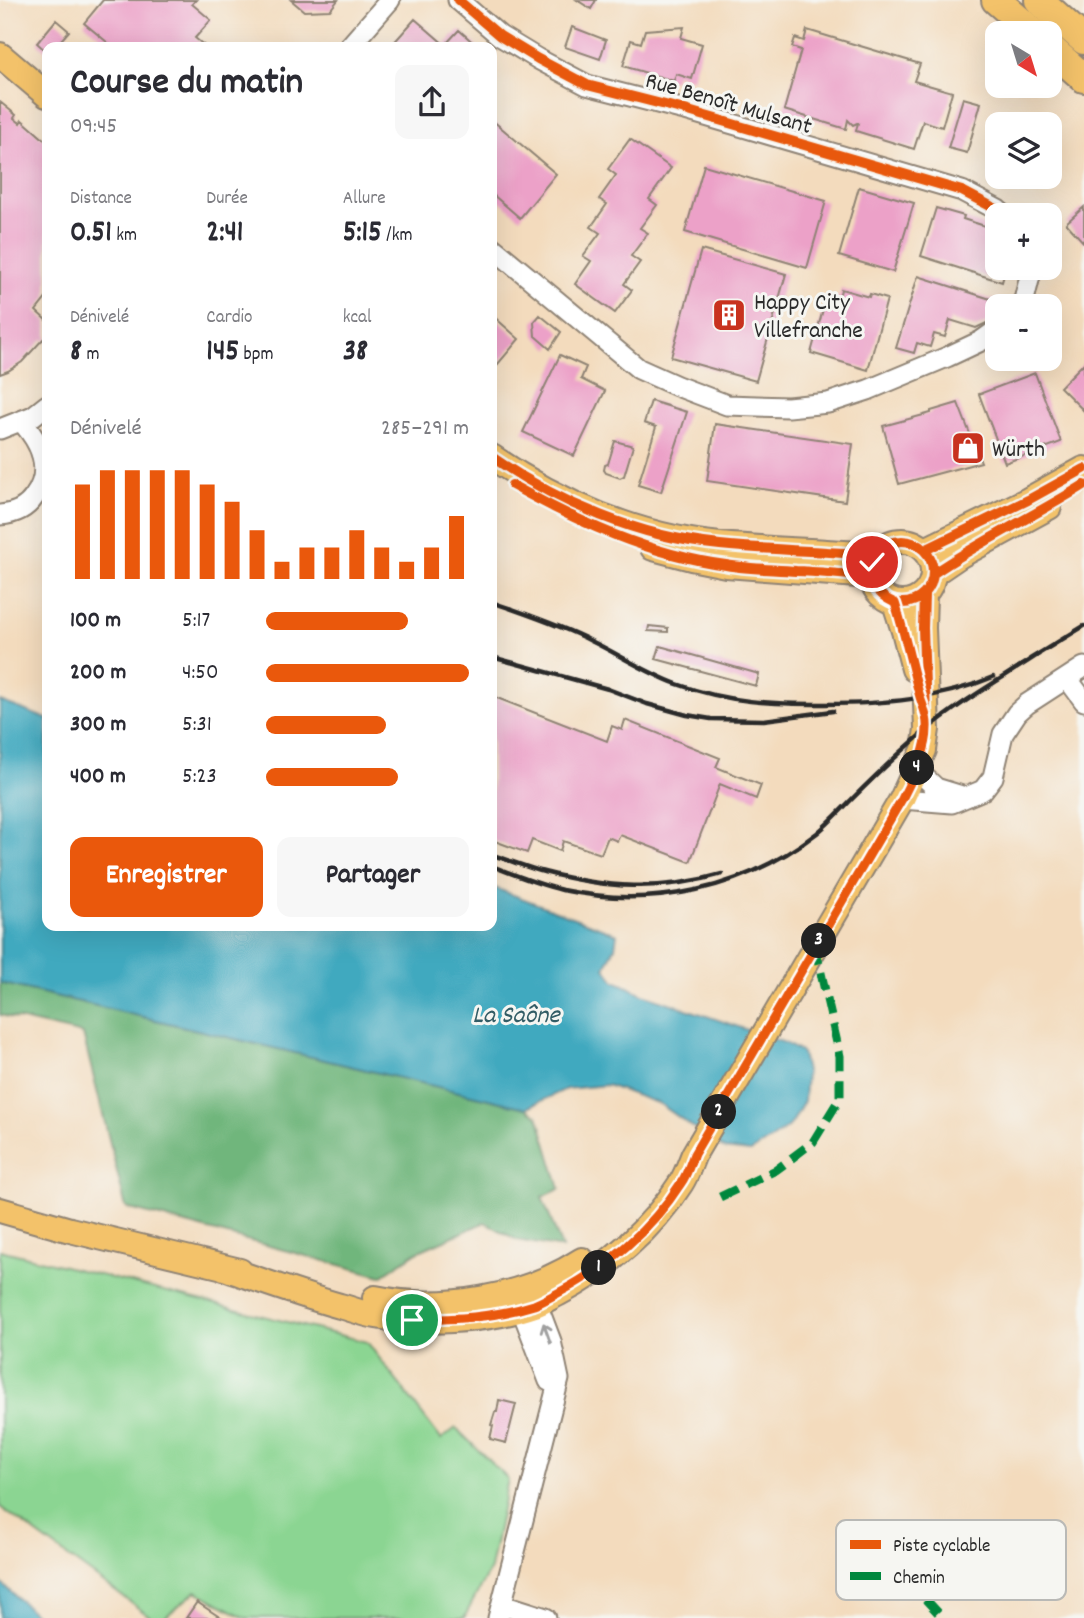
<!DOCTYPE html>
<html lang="fr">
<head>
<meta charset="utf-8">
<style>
  :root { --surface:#fff; --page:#f7f7f7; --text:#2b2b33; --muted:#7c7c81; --accent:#ea580c }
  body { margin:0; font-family:Dekko,sans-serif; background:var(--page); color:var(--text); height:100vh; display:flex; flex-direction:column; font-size:26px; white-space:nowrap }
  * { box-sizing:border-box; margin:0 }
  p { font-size:23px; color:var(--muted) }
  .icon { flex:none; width:38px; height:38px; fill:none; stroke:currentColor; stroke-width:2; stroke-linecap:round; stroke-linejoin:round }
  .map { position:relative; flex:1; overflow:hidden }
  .sheet { position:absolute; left:42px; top:42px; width:455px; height:889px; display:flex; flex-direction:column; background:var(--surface); border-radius:14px; box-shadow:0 7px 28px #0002 }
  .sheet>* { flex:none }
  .needle { width:46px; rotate:142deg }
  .tools { position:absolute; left:985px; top:21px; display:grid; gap:14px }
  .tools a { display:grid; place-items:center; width:77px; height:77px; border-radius:14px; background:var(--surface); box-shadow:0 7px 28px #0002; font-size:35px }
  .pin { position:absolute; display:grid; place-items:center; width:60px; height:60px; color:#fff; margin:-30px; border:4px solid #fff; border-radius:50%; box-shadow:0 2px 7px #0007 }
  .km { position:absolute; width:35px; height:35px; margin:-18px; border-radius:50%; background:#222; color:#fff; font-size:19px; line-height:35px; text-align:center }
  .round { display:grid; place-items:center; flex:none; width:74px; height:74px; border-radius:14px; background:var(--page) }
  .summary { display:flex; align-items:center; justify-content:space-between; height:119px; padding:0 28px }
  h1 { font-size:38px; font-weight:800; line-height:52px }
  .metrics { display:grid; grid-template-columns:repeat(3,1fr); gap:10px; height:119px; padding:7px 28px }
  .metrics div { display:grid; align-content:center }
  .metrics b { font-size:30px; font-weight:800 }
  .metrics small { font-size:19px; font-weight:400 }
  .metrics p { font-size:19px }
  .chart { height:196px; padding:14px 28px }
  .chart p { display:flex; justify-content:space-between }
  .chart svg { width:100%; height:126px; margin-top:7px; stroke:var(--accent); stroke-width:6 }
  .primary-button { display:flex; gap:14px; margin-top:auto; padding:14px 28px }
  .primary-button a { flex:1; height:80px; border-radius:14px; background:var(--accent); color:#fff; font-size:28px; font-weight:800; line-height:80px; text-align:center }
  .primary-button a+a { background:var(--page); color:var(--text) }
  ul { padding:0 28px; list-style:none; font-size:23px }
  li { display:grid; grid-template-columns:112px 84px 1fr; align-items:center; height:52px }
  li i { height:18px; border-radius:9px; background:var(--accent) }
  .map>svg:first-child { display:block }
  .green { fill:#8bd592; stroke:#5b805e; stroke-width:2 }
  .forest { fill:#70b67c; stroke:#4e7054; stroke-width:2 }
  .water { fill:#3fa9bf; stroke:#356a75; stroke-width:2 }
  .building { fill:#eca1c8 }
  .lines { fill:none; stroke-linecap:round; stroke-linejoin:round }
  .minor-casing { stroke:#8f8374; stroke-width:23 }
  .major-casing { stroke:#8f8374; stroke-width:28 }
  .highway-casing { stroke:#8f8374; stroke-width:32 }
  .minor { stroke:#fff; stroke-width:19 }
  .major { stroke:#f3c26a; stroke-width:24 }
  .highway { stroke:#f3c26a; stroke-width:28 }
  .rail { stroke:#2b2b2b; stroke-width:4.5 }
  .quiet { stroke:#00873e; stroke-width:9; stroke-dasharray:18 9; stroke-linecap:butt }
  .cycleway-casing { stroke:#f6f6f2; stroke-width:15 }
  .cycleway { stroke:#e8590c; stroke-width:10 }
  .oneway { stroke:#a0a0a0 }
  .route-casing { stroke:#fff; stroke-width:14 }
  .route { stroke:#ea580c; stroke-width:9 }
  .labels { text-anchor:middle; stroke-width:6; stroke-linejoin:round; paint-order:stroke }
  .street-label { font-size:24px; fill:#2b2b2b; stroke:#f6f6f2 }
  .poi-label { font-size:24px; fill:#2b2b2b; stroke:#f6f6f2; text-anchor:start }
  .water-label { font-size:26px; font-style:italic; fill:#335d66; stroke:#f6f6f2 }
  .key { fill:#f6f6f2; stroke:#b9b9b6; stroke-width:2 }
  .key-label { font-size:19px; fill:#2b2b2b }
</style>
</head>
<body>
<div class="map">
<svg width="1084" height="1618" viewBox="0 0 1084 1618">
  <rect width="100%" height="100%" fill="#f6f6f2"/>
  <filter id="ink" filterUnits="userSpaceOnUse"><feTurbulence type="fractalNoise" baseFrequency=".0143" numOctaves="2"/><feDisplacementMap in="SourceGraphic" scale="14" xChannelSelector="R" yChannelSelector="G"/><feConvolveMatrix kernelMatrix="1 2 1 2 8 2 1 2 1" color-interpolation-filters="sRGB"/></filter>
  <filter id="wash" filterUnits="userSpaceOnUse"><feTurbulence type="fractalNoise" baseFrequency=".00686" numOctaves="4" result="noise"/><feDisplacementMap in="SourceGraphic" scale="28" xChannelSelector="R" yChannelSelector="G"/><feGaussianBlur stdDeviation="1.57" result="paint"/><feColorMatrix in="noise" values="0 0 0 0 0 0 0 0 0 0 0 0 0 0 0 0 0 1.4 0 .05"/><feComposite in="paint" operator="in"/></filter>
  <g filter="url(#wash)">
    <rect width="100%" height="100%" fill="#f3dbbd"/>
    <path class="green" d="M0,1250L367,1342L441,1439L456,1428L508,1479L490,1569L464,1618H245L196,1591L164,1618H152L0,1507Z"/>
    <path class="forest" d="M0,983L526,1108L538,1116L560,1189L542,1197L562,1248L517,1240L485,1222L417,1252L381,1276L126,1208L83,1034L0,1015Z"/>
    <path class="water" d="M0,701L47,719V926H492V887L617,934L615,947L605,968L615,981L643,994L785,1043L802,1053L806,1072L804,1101L792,1123L772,1139L750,1152L724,1149L660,1104L607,1085L566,1089L526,1108L0,983Z
      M0,1582L39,1618H0Z"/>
    <g id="blocks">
      <path class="building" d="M103,0H196L192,4L211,20L195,38L206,47H113L84,23Z
        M291,0H338L330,10L304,11Z
        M577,0H596L591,9Z
        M415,19L445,45L459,30L478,47H390Z
        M56,20L69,31L55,47H47V52L37,43Z
        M572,27L606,40L600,59L565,47Z
        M684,27L681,38L702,44L692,79L676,74L674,81L623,66L631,40L641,43L645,30Z
        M807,30L920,64L914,81L952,92L942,127L923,121L914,149L856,131L858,123H857L853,125L848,120L846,129L784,110L801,50L792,47L795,38L804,41Z
        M963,98L981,103L967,153L948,148Z
        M0,102L16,115L14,118L20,123L22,120L47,142V297L36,311L47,321V342L43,339L22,362L8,371L0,374Z
        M492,120L556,174L520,218L492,194Z
        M630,139L671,168L649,199L657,205L640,228L648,233L631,256L640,262L624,284L632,290L615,313L575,284L591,261L583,256L600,233L591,227L607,204L599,199L616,175L608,169Z
        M704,165L826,201L807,268L685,232Z
        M859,187L914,203L893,272L839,256Z
        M1084,207V243L1066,223Z
        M936,208L964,216L963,219L988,227L987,233L998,236V268H1006L1002,282L921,256Z
        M701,250L786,274L756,381L671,357Z
        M918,276L1000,302L995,319L976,328L950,320L945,337L934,334L930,347L917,343L914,353L896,348Z
        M841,289L869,297L870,294L887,299L868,370L811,353L827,295L839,298Z
        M492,315L519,339L492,371Z
        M540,315L561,332L550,349L535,336L534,322Z
        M560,355L586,367L581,379L605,391L574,456L523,432Z
        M1084,363V411L1060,387Z
        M1035,373L1061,442L1005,463L979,394Z
        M651,401L687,412L661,492L638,485L656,427L644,423Z
        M958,403L981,462L899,484L883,426L931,413V411Z
        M715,424L853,444L845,501L707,481Z
        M615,441L633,446L624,476L620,478L606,473L604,470L605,465L608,464Z
        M649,626L668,628V632L648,631Z
        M660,646L759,674L756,686L656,659Z
        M492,696L607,741L612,726L622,730L625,720L720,758L716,767L761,785L756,799L720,784L690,862L620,835L617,841L608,837L601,854L563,841L560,851L532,840L527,853L492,840Z
        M499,1400L516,1404L506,1443L490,1439L493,1426L491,1425L495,1412H497Z
        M197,1602L221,1618H186Z"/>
    </g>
  </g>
  <g filter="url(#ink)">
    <use href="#blocks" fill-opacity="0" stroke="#8f8374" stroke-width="2"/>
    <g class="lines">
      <g class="minor-casing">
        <path id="minor" d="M458,0L500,36L538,59L587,85L685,110L962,191L998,210L1004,215
          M349,47L390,0
          M492,247L639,369L677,386L727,405L788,407L828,403L868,390L947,357L981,341L998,329
          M1019,306L1024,300L1032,268
          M0,429L33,416L47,405
          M0,515C14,514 26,509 34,497C54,470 41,443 21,421
          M1067,678L1084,701
          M916,769L936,788L962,796
          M902,799L952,803L983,790L993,777L1003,734L1017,713L1027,704L1084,667
          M521,1308L549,1381
          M502,1604L546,1618
          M498,1618L559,1379L551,1341L537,1304"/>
      </g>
      <g class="major-casing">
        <path id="major" d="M0,55L47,95
          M492,457C559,503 638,537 720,545C772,550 824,551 876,555
          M871 572a31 31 0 1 1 62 0a31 31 0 1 1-62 0Z
          M653,548L691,558L726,565L871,576
          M925,550L1028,500L1084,469
          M934,573L959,556L1049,507
          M895,603L904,631L914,669
          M0,1210L70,1230L240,1271
          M224,1268C262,1281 301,1295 340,1306C352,1309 364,1314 376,1316C424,1325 489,1321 535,1305C543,1302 551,1297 559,1293C607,1268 652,1229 681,1183C687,1174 690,1163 694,1154L902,799L924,750L927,729L923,628L924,595
          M375,1298C443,1312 524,1298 582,1260"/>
      </g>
      <g class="highway-casing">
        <path id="highway" d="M996,0L1034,33
          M1039,0L1084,40
          M1050,48L1084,78"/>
      </g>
      <use href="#minor" class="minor"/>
      <use href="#major" class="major"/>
      <use href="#highway" class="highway"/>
      <path class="rail" d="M492,602C525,614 560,625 591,641C620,655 647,673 677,684C729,703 771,704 825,704C882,704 939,700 993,677
        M492,657L608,689L647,704L687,715L711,719L764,720L833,711
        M1030,659L1084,626
        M492,855C509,860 526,867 544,872C605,888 660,892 722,874
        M492,866C512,874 541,885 562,890C653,909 744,890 817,833C829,823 840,811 851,800C875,776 899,753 925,731C960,702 1001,679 1039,654"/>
      <path class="quiet" d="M720,1197L776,1170L813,1142L840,1098V1056L815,947
        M889,1560L943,1618"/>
      <g class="cycleway-casing">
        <path id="cycleway" d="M458,0L500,36L538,59L587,85L685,110L962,191L998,210L1004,215
          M492,457C559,503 638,537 720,545C772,550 824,551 876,555
          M512,485C578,522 650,555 726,565C749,569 773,569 796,571C821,572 846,575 871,576
          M871 572a31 31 0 1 1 62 0a31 31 0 1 1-62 0Z
          M925,550L1028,500L1084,469
          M934,573C982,540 1035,516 1084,485
          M924,595L923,628L926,715"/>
      </g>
      <use href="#cycleway" class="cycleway"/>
    </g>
    <defs><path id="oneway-shaft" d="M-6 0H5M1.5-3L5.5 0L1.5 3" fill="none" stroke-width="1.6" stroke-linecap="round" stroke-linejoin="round" transform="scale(1.75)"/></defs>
    <use class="oneway" href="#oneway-shaft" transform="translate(547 1333) rotate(-110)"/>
  </g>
  <g class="lines" filter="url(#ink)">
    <g class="route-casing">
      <path id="route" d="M412,1320C455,1319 493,1318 534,1305C542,1302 550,1297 558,1293C606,1268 651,1230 681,1183C687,1175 690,1164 694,1154L902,799C913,776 927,753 927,728C928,716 923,707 920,697C911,665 905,634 895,603C876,595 868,581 872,562"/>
    </g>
    <use href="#route" class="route"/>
  </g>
  <defs>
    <g id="building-square" transform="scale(1.75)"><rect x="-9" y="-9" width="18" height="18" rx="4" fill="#c8321e" stroke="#f6f6f2"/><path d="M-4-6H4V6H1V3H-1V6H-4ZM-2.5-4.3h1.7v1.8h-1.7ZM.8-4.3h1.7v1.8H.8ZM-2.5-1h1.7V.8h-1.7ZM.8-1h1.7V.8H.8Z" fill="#fff"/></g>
    <g id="shop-square" transform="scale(1.75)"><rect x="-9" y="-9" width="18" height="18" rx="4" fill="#c8321e" stroke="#f6f6f2"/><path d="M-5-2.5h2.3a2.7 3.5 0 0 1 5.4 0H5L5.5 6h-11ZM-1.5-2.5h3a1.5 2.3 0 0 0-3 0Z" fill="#fff"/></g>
  </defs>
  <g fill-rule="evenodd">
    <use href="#building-square" x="729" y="315"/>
    <use href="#shop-square" x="968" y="448"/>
  </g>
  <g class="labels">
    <g class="street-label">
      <text transform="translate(729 102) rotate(16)" y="8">Rue Benoît Mulsant</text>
    </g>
    <g class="poi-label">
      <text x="754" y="309">Happy City<tspan x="754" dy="28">Villefranche</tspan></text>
      <text x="992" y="456">Würth</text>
    </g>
    <g class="water-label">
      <text x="516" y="1022">La Saône</text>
    </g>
  </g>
  <rect x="836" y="1520" width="230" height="80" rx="10" class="key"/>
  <rect x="850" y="1540" width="31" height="9" fill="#e8590c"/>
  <rect x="850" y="1572" width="31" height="8" fill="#00873e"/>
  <g class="key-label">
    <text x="893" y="1551">Piste cyclable</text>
    <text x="893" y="1583">Chemin</text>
  </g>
</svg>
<div class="tools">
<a><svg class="needle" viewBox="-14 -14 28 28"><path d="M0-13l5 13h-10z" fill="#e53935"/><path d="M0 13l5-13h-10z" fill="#7c7c81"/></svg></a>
<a><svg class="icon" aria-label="layers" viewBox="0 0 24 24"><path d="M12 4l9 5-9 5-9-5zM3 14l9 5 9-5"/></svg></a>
<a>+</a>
<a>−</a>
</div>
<div class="pin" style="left:412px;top:1320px;background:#1e9e55"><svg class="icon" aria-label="arrive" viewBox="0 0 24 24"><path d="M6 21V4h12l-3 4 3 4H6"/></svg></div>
<div class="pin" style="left:872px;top:562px;background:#d93025"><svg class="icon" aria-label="check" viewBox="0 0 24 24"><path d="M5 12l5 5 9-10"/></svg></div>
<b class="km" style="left:599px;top:1268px">1</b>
<b class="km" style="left:719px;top:1112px">2</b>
<b class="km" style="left:819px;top:941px">3</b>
<b class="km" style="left:917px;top:768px">4</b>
<section class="sheet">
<div class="summary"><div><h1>Course du matin</h1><p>09:45</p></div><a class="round"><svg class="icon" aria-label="share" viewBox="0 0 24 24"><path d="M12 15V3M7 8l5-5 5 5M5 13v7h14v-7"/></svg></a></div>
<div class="metrics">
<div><p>Distance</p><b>0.51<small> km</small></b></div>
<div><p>Durée</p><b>2:41</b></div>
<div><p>Allure</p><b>5:15<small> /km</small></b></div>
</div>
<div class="metrics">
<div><p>Dénivelé</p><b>8<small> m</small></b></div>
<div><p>Cardio</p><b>145<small> bpm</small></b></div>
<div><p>kcal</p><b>38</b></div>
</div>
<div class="chart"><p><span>Dénivelé</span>285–291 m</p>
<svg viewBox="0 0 160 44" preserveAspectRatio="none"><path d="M5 44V11M15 44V6M25 44V6M35 44V6M45 44V6M55 44V11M65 44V17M75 44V27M85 44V38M95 44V33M105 44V33M115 44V27M125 44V33M135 44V38M145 44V33M155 44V22"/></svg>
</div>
<ul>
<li><b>100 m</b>5:17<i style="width:70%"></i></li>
<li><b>200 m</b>4:50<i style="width:100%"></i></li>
<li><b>300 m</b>5:31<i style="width:59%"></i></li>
<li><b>400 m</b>5:23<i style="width:65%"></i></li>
</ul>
<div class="primary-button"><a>Enregistrer</a><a>Partager</a></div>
</section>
</div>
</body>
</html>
